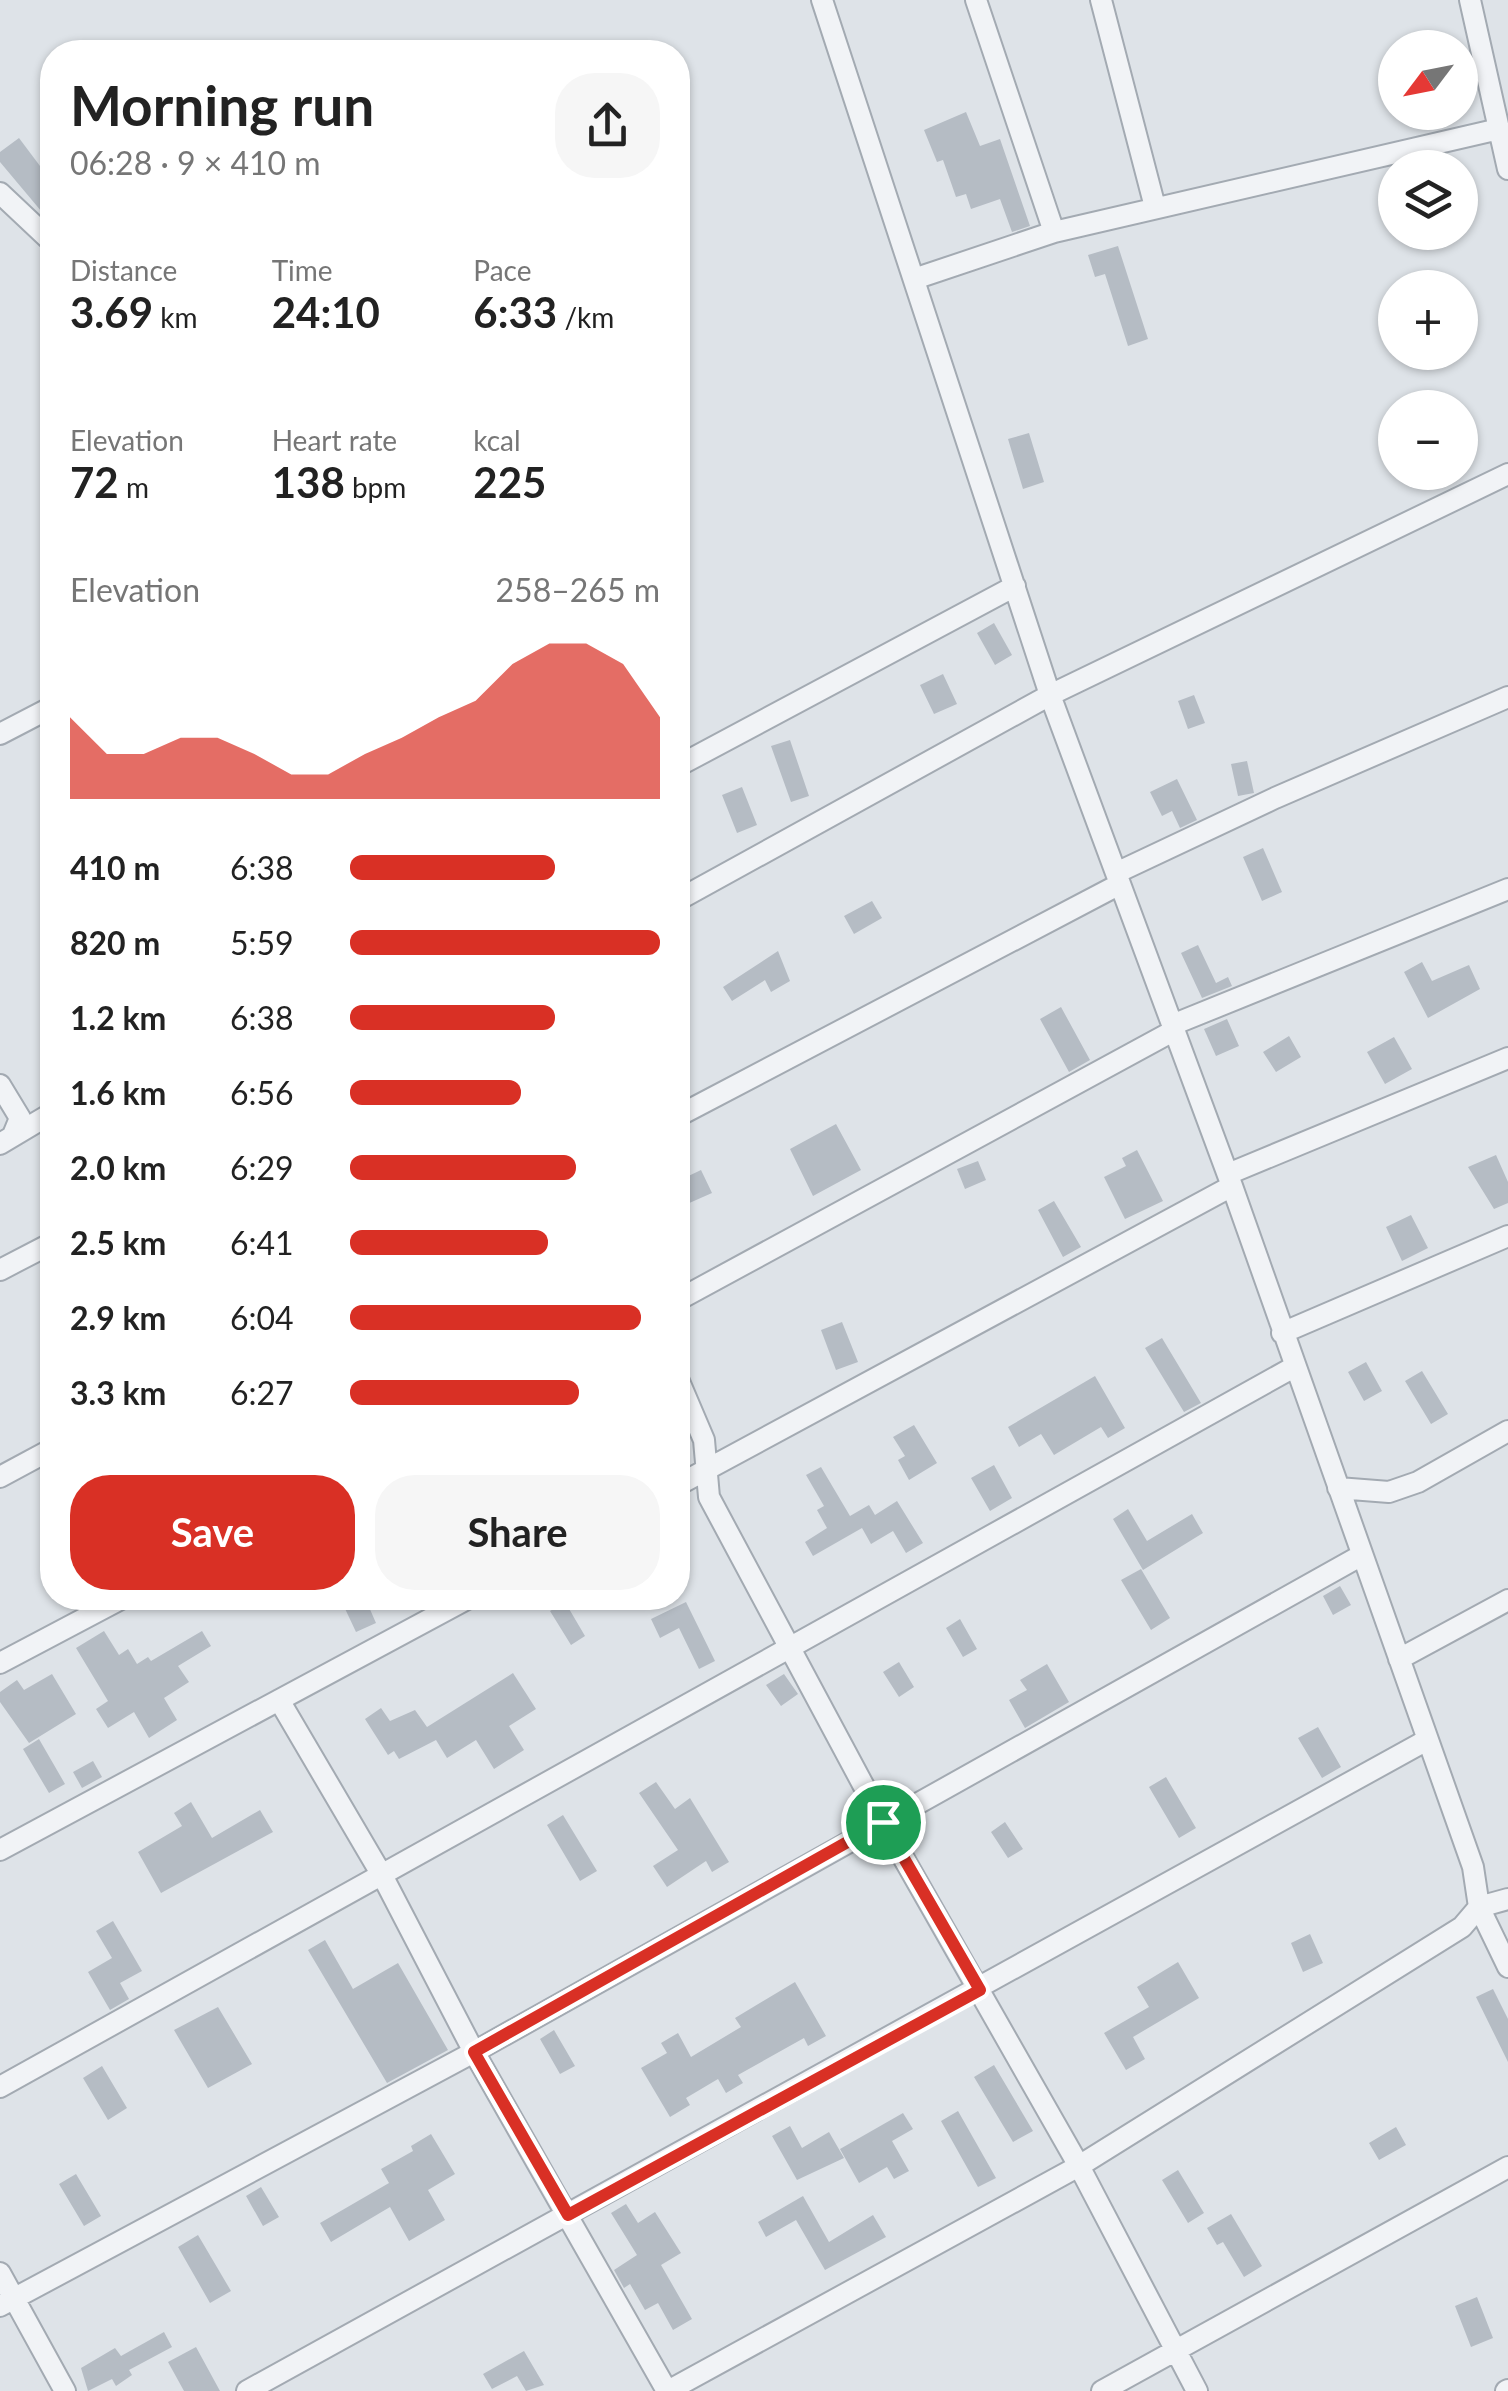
<!DOCTYPE html>
<html lang="en">
<head>
<meta charset="utf-8">
<style>
  :root { --surface:#fff; --page:#f6f6f6; --text:#222; --muted:#767676; --accent:#d93025 }
  body { margin:0; font-family:Lato,sans-serif; background:var(--page); color:var(--text); height:100vh; display:flex; flex-direction:column; font-size:38px; white-space:nowrap }
  * { box-sizing:border-box; margin:0 }
  p { font-size:32px; color:var(--muted) }
  .icon { flex:none; width:55px; height:55px; fill:none; stroke:currentColor; stroke-width:2; stroke-linecap:round; stroke-linejoin:round }
  .map { position:relative; flex:1; overflow:hidden }
  .drawer { position:absolute; left:40px; top:40px; width:650px; height:1570px; display:flex; flex-direction:column; background:var(--surface); border-radius:40px; box-shadow:0 2px 8px #0004 }
  .drawer>* { flex:none }
  .needle { width:65px; rotate:238deg }
  .controls { position:absolute; left:1378px; top:30px; display:grid; gap:20px }
  .controls a { display:grid; place-items:center; width:100px; height:100px; border-radius:50%; background:var(--surface); box-shadow:0 2px 8px #0004; font-size:50px }
  .pin { position:absolute; display:grid; place-items:center; width:85px; height:85px; color:#fff; margin:-42px; border:5px solid #fff; border-radius:50%; box-shadow:0 2px 10px #0007 }
  .round { display:grid; place-items:center; flex:none; width:105px; height:105px; border-radius:40px; background:var(--page) }
  .head { display:flex; align-items:center; justify-content:space-between; height:170px; padding:0 30px }
  h1 { font-size:55px; font-weight:700; line-height:75px }
  .metrics { display:grid; grid-template-columns:repeat(3,1fr); gap:15px; height:170px; padding:10px 30px }
  .metrics div { display:grid; align-content:center }
  .metrics b { font-size:42px; font-weight:700 }
  .metrics small { font-size:28px; font-weight:400 }
  .metrics p { font-size:28px }
  .chart { height:280px; padding:20px 30px }
  .chart p { display:flex; justify-content:space-between }
  .chart svg { width:100%; height:180px; margin-top:10px; fill:var(--accent); opacity:.7 }
  .button { display:flex; gap:20px; margin-top:auto; padding:20px 30px }
  .button a { flex:1; height:115px; border-radius:40px; background:var(--accent); color:#fff; font-size:40px; font-weight:700; line-height:115px; text-align:center }
  .button a+a { background:var(--page); color:var(--text) }
  ul { padding:0 30px; list-style:none; font-size:32px }
  li { display:grid; grid-template-columns:160px 120px 1fr; align-items:center; height:75px }
  li i { height:25px; border-radius:12px; background:var(--accent) }
  .map>svg:first-child { display:block }
  .building { fill:#b5bcc4 }
  .lines { fill:none; stroke-linecap:round; stroke-linejoin:round }
  .street-casing { stroke:#a3aab2; stroke-width:24 }
  .street { stroke:#f1f3f6; stroke-width:20 }
  .route-casing { stroke:#fff; stroke-width:20 }
  .route { stroke:#d93025; stroke-width:12 }
</style>
</head>
<body>
<div class="map">
<svg width="1508" height="2391" viewBox="0 0 1508 2391">
  <rect width="100%" height="100%" fill="#dee3e8"/>
  <path class="building" d="M966,112L980,146L1000,139L1030,226L1012,232L1000,199L971,209L966,194L956,197L943,160L937,162L924,130Z
    M19,138L52,182V224L0,162V152Z
    M1118,246L1148,339L1128,346L1105,274L1095,277L1088,255Z
    M1029,433L1044,482L1023,489L1008,439Z
    M994,623L1012,655L995,665L977,633Z
    M943,674L957,704L934,714L920,685Z
    M1194,695L1205,723L1188,729L1178,701Z
    M790,740L809,796L791,802L771,746Z
    M1247,761L1254,793L1238,796L1231,764Z
    M1177,779L1197,820L1180,828L1172,811L1162,816L1150,792Z
    M742,787L757,825L737,833L722,795Z
    M1263,848L1282,892L1262,901L1243,857Z
    M872,901L882,918L854,934L844,916Z
    M1198,945L1216,983L1228,977L1232,986L1202,998L1181,953Z
    M778,951L790,981L771,992L765,980L732,1001L723,987Z
    M1422,962L1432,981L1469,965L1480,989L1428,1018L1404,972Z
    M1061,1007L1090,1060L1069,1072L1040,1019Z
    M1227,1019L1239,1046L1216,1056L1204,1029Z
    M1289,1036L1301,1057L1276,1072L1263,1052Z
    M1394,1037L1412,1069L1385,1084L1367,1052Z
    M836,1124L861,1170L813,1196L790,1149Z
    M1137,1150L1163,1201L1125,1219L1104,1177L1126,1166L1122,1158Z
    M1496,1155L1508,1182V1203L1494,1209L1468,1167Z
    M978,1161L986,1180L965,1189L957,1169Z
    M701,1170L712,1193L678,1208V1181Z
    M1054,1201L1081,1247L1063,1257L1038,1210Z
    M1411,1215L1428,1248L1402,1261L1386,1227Z
    M842,1322L858,1362L836,1370L821,1330Z
    M1162,1338L1201,1403L1184,1412L1145,1348Z
    M1366,1362L1382,1391L1364,1401L1348,1372Z
    M1422,1371L1448,1414L1431,1424L1405,1381Z
    M1095,1376L1125,1428L1108,1438L1101,1427L1054,1455L1041,1434L1019,1447L1008,1427Z
    M914,1425L937,1463L909,1480L898,1460L905,1456L893,1437Z
    M994,1465L1012,1498L990,1511L971,1478Z
    M821,1467L850,1516L869,1505L875,1515L897,1501L923,1543L906,1553L893,1531L871,1544L862,1528L813,1556L805,1542L827,1528L817,1510L824,1506L806,1475Z
    M1128,1509L1147,1541L1192,1514L1203,1533L1143,1570L1113,1519Z
    M1141,1569L1170,1618L1151,1630L1121,1580Z
    M1340,1586L1351,1605L1333,1615L1323,1596Z
    M340,1598H365L376,1623L356,1632Z
    M565,1602L585,1636L571,1645L550,1611Z
    M686,1602L715,1661L699,1669L679,1628L660,1638L651,1619Z
    M960,1619L977,1649L963,1657L946,1628Z
    M104,1631L119,1655L128,1649L137,1664L148,1657L151,1661L202,1631L211,1646L178,1666L189,1682L164,1698L177,1720L149,1738L134,1712L108,1728L96,1709L108,1701L76,1648Z
    M899,1662L914,1687L899,1697L883,1672Z
    M1047,1664L1069,1702L1025,1728L1009,1700L1027,1690L1020,1680Z
    M513,1673L536,1709L509,1726L524,1750L494,1769L476,1740L447,1758L436,1740L399,1759L394,1751L388,1755L365,1719L381,1708L390,1721L415,1710L427,1727Z
    M52,1674L76,1714L29,1743L0,1702V1692L17,1680L24,1690Z
    M784,1674L798,1694L781,1706L766,1685Z
    M1318,1727L1341,1767L1322,1778L1298,1738Z
    M39,1739L65,1784L49,1793L23,1749Z
    M93,1761L102,1777L82,1788L73,1772Z
    M1166,1777L1196,1828L1179,1838L1149,1787Z
    M656,1782L675,1809L690,1798L729,1862L712,1872L706,1861L667,1887L653,1866L678,1850L639,1793Z
    M191,1802L212,1838L260,1810L273,1832L161,1893L138,1852L182,1826L174,1813Z
    M563,1815L597,1871L580,1881L547,1825Z
    M1005,1822L1023,1849L1008,1858L991,1832Z
    M113,1921L142,1971L120,1983L129,1999L110,2010L88,1972L112,1958L96,1931Z
    M1310,1934L1323,1963L1303,1972L1291,1943Z
    M325,1940L353,1989L398,1963L448,2050L387,2083L308,1950Z
    M1178,1962L1199,1998L1133,2037L1145,2059L1126,2070L1104,2033L1149,2007L1137,1987Z
    M795,1982L826,2036L808,2046L804,2038L738,2075L743,2083L726,2093L718,2079L686,2098L690,2105L670,2117L641,2068L667,2053L661,2043L678,2033L691,2057L741,2027L735,2018Z
    M1493,1989L1508,2019V2062L1476,1997Z
    M218,2007L252,2064L208,2088L174,2030Z
    M554,2030L575,2066L560,2074L540,2039Z
    M994,2065L1033,2131L1013,2142L974,2077Z
    M102,2066L127,2108L108,2120L83,2078Z
    M958,2111L996,2178L978,2187L941,2121Z
    M903,2113L913,2129L892,2141L909,2171L894,2179L887,2167L859,2183L840,2149Z
    M790,2126L802,2148L829,2132L844,2158L797,2180L772,2136Z
    M1396,2127L1406,2145L1379,2160L1369,2143Z
    M431,2134L455,2174L428,2190L445,2220L409,2241L390,2207L331,2242L320,2223L389,2183L381,2169L413,2151L411,2146Z
    M1178,2170L1204,2213L1188,2223L1162,2180Z
    M76,2174L101,2216L84,2226L59,2184Z
    M261,2187L279,2217L263,2226L246,2196Z
    M803,2196L829,2242L873,2215L886,2237L825,2270L796,2220L766,2237L758,2222Z
    M626,2204L638,2223L655,2212L681,2253L661,2265L692,2319L673,2330L658,2303L645,2310L630,2284L624,2288L614,2270L637,2255L611,2213Z
    M1231,2214L1262,2266L1244,2277L1223,2242L1217,2245L1207,2228Z
    M198,2235L231,2291L210,2303L178,2247Z
    M1477,2297L1493,2338L1471,2347L1455,2306Z
    M164,2332L172,2347L129,2370L132,2375L116,2386L112,2379L88,2391L81,2368L115,2348L121,2356Z
    M196,2347L220,2391H184L168,2362Z
    M524,2351L544,2385L526,2391L517,2376L492,2389L483,2374Z"/>
  <g class="lines">
    <g class="street-casing">
      <path id="street" d="M822,0L1050,695L1232,1186L1473,1867L1479,1907L1508,1967
        M976,0L1054,232
        M1101,0L1155,207
        M1470,0L1508,169
        M0,193L52,242
        M914,279L1054,232L1499,129
        M0,734L52,707
        M678,766L1015,586
        M1116,873L1275,798L1508,697
        M678,900L1050,695L1508,474
        M1172,1025L1508,889
        M0,1085L20,1118L13,1135
        M678,1116L1120,884
        M0,1144L52,1113
        M1228,1174L1508,1058
        M0,1270L52,1243
        M678,1300L1175,1030
        M1282,1333L1508,1236
        M678,1379L704,1440L709,1497L883,1822L1079,2166L1197,2391
        M0,1477L52,1449
        M678,1485L1232,1186
        M1338,1488L1389,1492L1418,1482L1508,1431
        M1399,1659L1508,1600
        M0,1663L123,1598
        M279,1700L383,1877L474,2052L667,2391
        M0,1850L469,1598
        M0,2087L1294,1367
        M0,2273L65,2391
        M0,2306L474,2052L1362,1555
        M247,2391L1427,1740
        M668,2391L1079,2166L1462,1927L1479,1907L1508,1899
        M1102,2391L1508,2167
        M1506,2391L1508,2390"/>
    </g>
    <use href="#street" class="street"/>
  </g>
  <g class="lines">
    <g class="route-casing">
      <path id="route" d="M883,1822L980,1990L568,2215L474,2052Z"/>
    </g>
    <use href="#route" class="route"/>
  </g>
</svg>
<div class="controls">
<a><svg class="needle" viewBox="-14 -14 28 28"><path d="M0-13l5 13h-10z" fill="#e53935"/><path d="M0 13l5-13h-10z" fill="#767676"/></svg></a>
<a><svg class="icon" aria-label="layers" viewBox="0 0 24 24"><path d="M12 4l9 5-9 5-9-5zM3 14l9 5 9-5"/></svg></a>
<a>+</a>
<a>−</a>
</div>
<div class="pin" style="left:883px;top:1822px;background:#1e9e55"><svg class="icon" aria-label="arrive" viewBox="0 0 24 24"><path d="M6 21V4h12l-3 4 3 4H6"/></svg></div>
<section class="drawer">
<div class="head"><div><h1>Morning run</h1><p>06:28 · 9 × 410 m</p></div><a class="round"><svg class="icon" aria-label="share" viewBox="0 0 24 24"><path d="M12 15V3M7 8l5-5 5 5M5 13v7h14v-7"/></svg></a></div>
<div class="metrics">
<div><p>Distance</p><b>3.69<small> km</small></b></div>
<div><p>Time</p><b>24:10</b></div>
<div><p>Pace</p><b>6:33<small> /km</small></b></div>
</div>
<div class="metrics">
<div><p>Elevation</p><b>72<small> m</small></b></div>
<div><p>Heart rate</p><b>138<small> bpm</small></b></div>
<div><p>kcal</p><b>225</b></div>
</div>
<div class="chart"><p><span>Elevation</span>258–265 m</p>
<svg viewBox="0 0 160 44" preserveAspectRatio="none"><path d="M0 44V24L10 33L20 33L30 29L40 29L50 33L60 38L70 38L80 33L90 29L100 24L110 20L120 11L130 6L140 6L150 11L160 24V44z"/></svg>
</div>
<ul>
<li><b>410 m</b>6:38<i style="width:66%"></i></li>
<li><b>820 m</b>5:59<i style="width:100%"></i></li>
<li><b>1.2 km</b>6:38<i style="width:66%"></i></li>
<li><b>1.6 km</b>6:56<i style="width:55%"></i></li>
<li><b>2.0 km</b>6:29<i style="width:73%"></i></li>
<li><b>2.5 km</b>6:41<i style="width:64%"></i></li>
<li><b>2.9 km</b>6:04<i style="width:94%"></i></li>
<li><b>3.3 km</b>6:27<i style="width:74%"></i></li>
</ul>
<div class="button"><a>Save</a><a>Share</a></div>
</section>
</div>
</body>
</html>
